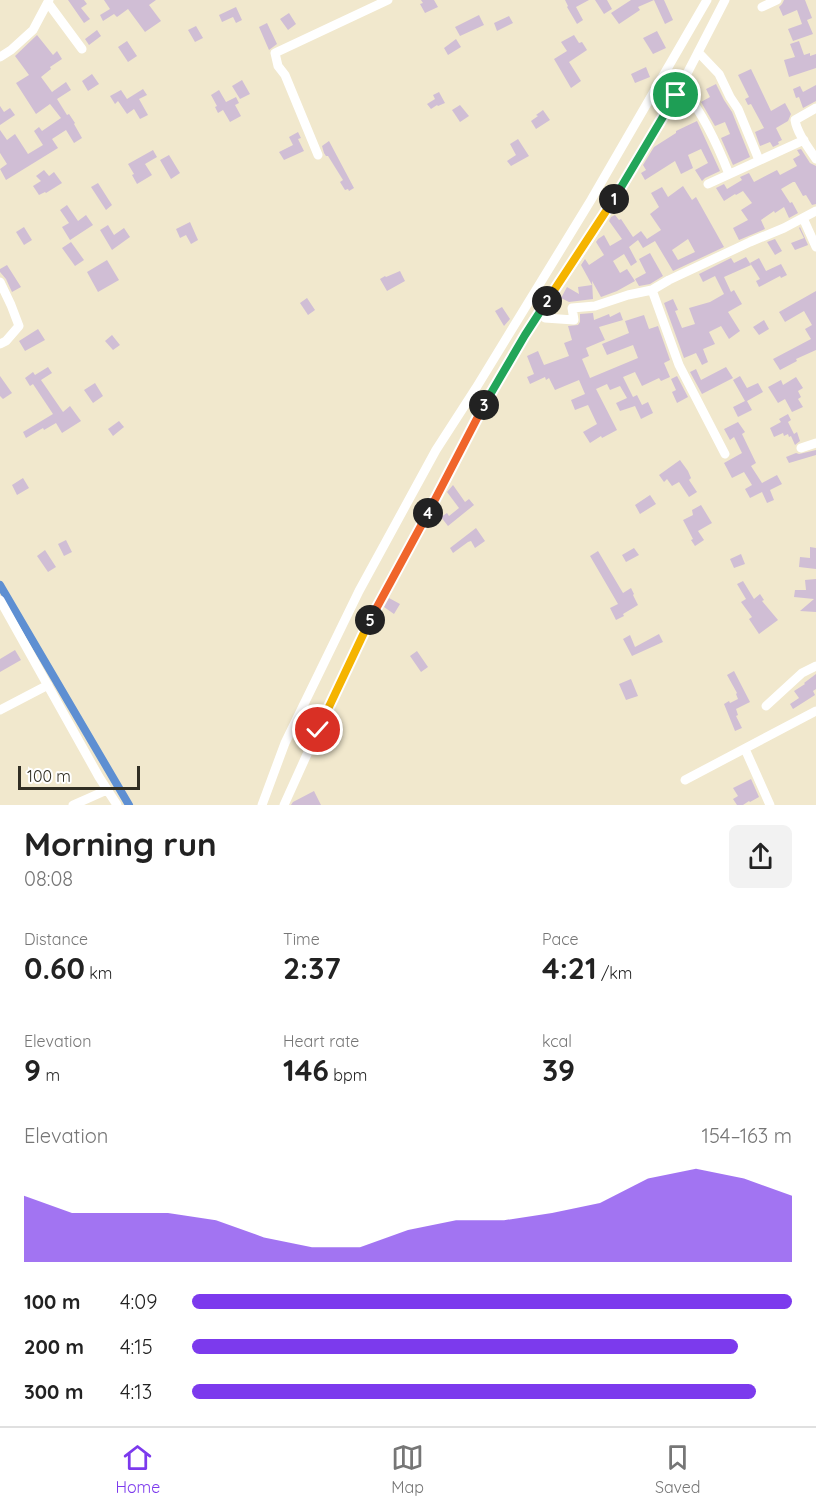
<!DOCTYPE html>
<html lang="en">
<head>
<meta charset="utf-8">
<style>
  :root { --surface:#fff; --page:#f2f2f2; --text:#222; --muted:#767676; --line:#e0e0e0; --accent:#7c3aed }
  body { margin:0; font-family:Quicksand,sans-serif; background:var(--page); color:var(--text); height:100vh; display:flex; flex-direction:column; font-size:22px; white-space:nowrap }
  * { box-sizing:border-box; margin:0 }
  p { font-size:20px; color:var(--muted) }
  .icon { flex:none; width:33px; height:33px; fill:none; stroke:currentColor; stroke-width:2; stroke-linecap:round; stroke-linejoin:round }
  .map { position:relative; height:805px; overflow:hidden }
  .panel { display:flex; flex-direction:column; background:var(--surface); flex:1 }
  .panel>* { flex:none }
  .scale { position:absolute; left:18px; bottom:15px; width:122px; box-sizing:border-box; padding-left:6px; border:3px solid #312e23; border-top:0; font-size:16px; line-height:21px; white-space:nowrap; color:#312e23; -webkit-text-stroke:4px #fff; paint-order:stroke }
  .pin { position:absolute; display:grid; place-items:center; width:51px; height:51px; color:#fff; margin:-26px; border:3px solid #fff; border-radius:50%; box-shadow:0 2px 6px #0007 }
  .km { position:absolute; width:30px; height:30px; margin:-15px; border-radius:50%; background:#222; color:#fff; font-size:16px; line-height:30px; text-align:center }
  .round { display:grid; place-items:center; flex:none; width:63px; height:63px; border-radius:9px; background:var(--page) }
  .headline { display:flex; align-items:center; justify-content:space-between; height:102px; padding:0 24px }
  h1 { font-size:33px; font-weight:700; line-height:45px }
  .figures { display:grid; grid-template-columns:repeat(3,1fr); gap:9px; height:102px; padding:6px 24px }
  .figures div { display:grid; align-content:center }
  .figures b { font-size:30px; font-weight:700 }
  .figures small { font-size:16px; font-weight:400 }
  .figures p { font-size:16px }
  .chart { height:168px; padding:12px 24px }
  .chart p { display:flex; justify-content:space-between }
  .chart svg { width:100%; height:108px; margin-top:6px; fill:var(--accent); opacity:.7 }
  ul { padding:0 24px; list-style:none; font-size:20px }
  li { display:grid; grid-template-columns:96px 72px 1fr; align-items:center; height:45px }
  li i { height:15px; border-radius:8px; background:var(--accent) }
  .menu { display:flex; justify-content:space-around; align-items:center; height:84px; border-top:2px solid var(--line); background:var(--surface); font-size:16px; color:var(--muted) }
  .menu a { display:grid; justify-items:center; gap:3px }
  .menu .selected { color:var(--accent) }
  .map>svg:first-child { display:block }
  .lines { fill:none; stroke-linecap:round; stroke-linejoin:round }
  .canal { stroke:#5e8fd2; stroke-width:8 }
  .building { fill:#d0bed5; fill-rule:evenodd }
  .minor { stroke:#fff; stroke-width:9 }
  .split-1-casing { stroke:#fff; stroke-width:12 }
  .split-2-casing { stroke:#fff; stroke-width:12 }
  .split-3-casing { stroke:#fff; stroke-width:12 }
  .split-4-casing { stroke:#fff; stroke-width:12 }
  .split-5-casing { stroke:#fff; stroke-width:12 }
  .split-6-casing { stroke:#fff; stroke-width:12 }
  .split-1 { stroke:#22a559; stroke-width:8 }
  .split-2 { stroke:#f5b400; stroke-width:8 }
  .split-3 { stroke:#22a559; stroke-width:8 }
  .split-4 { stroke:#f0652b; stroke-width:8 }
  .split-5 { stroke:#f0652b; stroke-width:8 }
  .split-6 { stroke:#f5b400; stroke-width:8 }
</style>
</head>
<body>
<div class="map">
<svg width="816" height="805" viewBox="0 0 816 805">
  <rect width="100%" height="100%" fill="#f1e8cd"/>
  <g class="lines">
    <path class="canal" d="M0,585L129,805"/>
  </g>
  <path class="building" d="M68,0H84L87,4L81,8L90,19L84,23Z
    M104,0H156L149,5L161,21L145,32L128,9L117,17L114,14L103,21L100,15L110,9Z
    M421,0H434L438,7L425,13L420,4L423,3Z
    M565,0H589L576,7L583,20L577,24L567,7L568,6Z
    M595,0H607L612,9L604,14Z
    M631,0H654L638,7L640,10L619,24L611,13Z
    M654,0H664L673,20L665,24Z
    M784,0H805L812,18L807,20L813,34L793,41L788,29L802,24L797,10L783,16L779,7L782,4Z
    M236,7L242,20L236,23L233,17L222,22L219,15Z
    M289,13L296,24L288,30L280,19Z
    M479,15L484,25L460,36L455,27Z
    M509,16L513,23L497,31L494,23Z
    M267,23L277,44L269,50L259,27Z
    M196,26L203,38L195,42L188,30Z
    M97,30L101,36L89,45L85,39Z
    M657,31L666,48L653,54L643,38Z
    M37,35L53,55L57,51L62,59L50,67L51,69L41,77L52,92L66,82L71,90L57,99L67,115L69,114L75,123L74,124L82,138L74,143L66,130L52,139L58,148L6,180L0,169L7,164L0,153V130L7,140L15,134L28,154L43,145L34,131L39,127L42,131L61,118L50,104L36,114L16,83L29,75L15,56Z
    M574,35L579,43L582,42L587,50L569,62L581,81L571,88L554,59L567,51L561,42Z
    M456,39L461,47L448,55L444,48Z
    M127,41L137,56L128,62L118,47Z
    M799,41L804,55L810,53V56L816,54V68L789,77L784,60L795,57L790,44Z
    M646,67L650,77L635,83L631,74Z
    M751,69L771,111L785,103L791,114L788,121L776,128L782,140L778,142L779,144L773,147L770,142L760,146L755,132L764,128L751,104L748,105L745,99L749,97L738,75Z
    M92,74L99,84L88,91L82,81Z
    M242,80L250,94L240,99L232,86Z
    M716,84L724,100L732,112L750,157L733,165L721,138L730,134L725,122L715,126L701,102L710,97L706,89Z
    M816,85V101L803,108L799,97L796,98L793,89L800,86L803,92Z
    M143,89L147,95L139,99L148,115L140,119L134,109L127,114L118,101L115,104L110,96L121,90L127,99Z
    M219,90L226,102L236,97L239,103L235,105L241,116L230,122L223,110L218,113L215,107L217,106L211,95Z
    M439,92L445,103L438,106L437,105L431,109L427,104L435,99L433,95Z
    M460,105L469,116L460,122L452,110Z
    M0,106L4,112L10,108L15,115L0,125Z
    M543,110L550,120L536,129L531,121L538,116L536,115Z
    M697,121L720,171L705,178L702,181L695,170L708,163L701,149L688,155L693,168L681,174L675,161L645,180L641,173L646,170L643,165L654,147L676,133V131Z
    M298,132L301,138L298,139L304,151L284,160L279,152L293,145L289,137Z
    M518,139L529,156L511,166L507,161L516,155L510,144Z
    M329,141L354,188L349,191L348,189L345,190L340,182L343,180L328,156H326L324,153L322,146Z
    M801,149L810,163L816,166V204L812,205L806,195L803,196L795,182H793L781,189L790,203L792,202L798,213L789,218L784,207L775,213L774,211L761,220L765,229L739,240L733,228L748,220L741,210L752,203L743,191L736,195L735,194L724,201L716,188L724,184L727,189L742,180L740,177L749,173L754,182L777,170L780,175L797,166L793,159L800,155L797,150Z
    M153,150L157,157L145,164L152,175L137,184L132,175L134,174L128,164Z
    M169,155L180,173L171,179L160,160Z
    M44,170L49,176L54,172L62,183L46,193L45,192L39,195L33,186L41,181L36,176Z
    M98,183L112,205L106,210L91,187Z
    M683,186L692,200L696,197L724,247L673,271L655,241L643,248L638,240L629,247L637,262L631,266L624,254L613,261L620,273L627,269L635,281L617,291L601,297L592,281L593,299L569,302L561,298L567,287L579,294L578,287L592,285L581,265L585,259L589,265L604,255L596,242L598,239L604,235L610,246L622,239L609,221L611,217L615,215L619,220L621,219L633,237L641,231L647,239L661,230L650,214L659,207L651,193L662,187L668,197ZM688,239L695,252L678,260L672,250Z
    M67,205L78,221L86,215L93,225L70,240L62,227L69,223L60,210Z
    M190,222L198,240L191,244L186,235L180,238L176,229Z
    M108,225L114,235L124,228L130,237L112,250L100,230Z
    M24,227L32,240L24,245L16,232Z
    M800,227L808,245L795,250L791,243L804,238L799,228Z
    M775,239L782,251L775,255L767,242Z
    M71,242L84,260L75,266L62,248Z
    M650,253L663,276L650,284L639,286L635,279L646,273L639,259Z
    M746,257L751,265L724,277L731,292L734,290L742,304L728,312L740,331L729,339L721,326L709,332L715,344L703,349L708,362L702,365L696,353L684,358L664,303L673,299L678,310L675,311L682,328L695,324L689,308L710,302L724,294L715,276L703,282L699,274L731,258L734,263Z
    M759,258L766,271L781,264L787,275L781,278L780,276L759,287L756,281L760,279L750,263Z
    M107,260L119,280L98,292L87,272Z
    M7,265L21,287L12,292L6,279L0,272V269Z
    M400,271L405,281L387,291L380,279L385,276L386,277Z
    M816,291V350L796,359L797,361L780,370L773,359L811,339L805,329L812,325L804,311L785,322L779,312Z
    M307,298L315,310L308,315L300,303Z
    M502,307L510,319L504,326L495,311Z
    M620,312L623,320L599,327L605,340L586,348L589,356L582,359L590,378L638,358L633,345L607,355L602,344L629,333L625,321L644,315L649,329L658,326L670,360L664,363L670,377L661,381L659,378L642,386L635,372L623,377L633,397L637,395L642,405L648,402L653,413L641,419L635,406L620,411L616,403L627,398L620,386L610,390L607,384L596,389L617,430L602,438L601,436L590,443L583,432L597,424L588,405L575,410L571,400L585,394L579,380L555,390L549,378L546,380L545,377L530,384L527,377L534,374L527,356L538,351L544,365L569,356L564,343L572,340L568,326L578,325L580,322V314L593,313L594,320L609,314L610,317Z
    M764,320L769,329L759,335L753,327Z
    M38,329L45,340L25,351L19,341Z
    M112,335L120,345L113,350L105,341Z
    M48,367L52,373L41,380L63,412L70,406L81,421L62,433L56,423L44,430L43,428L26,438L23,432L53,414L33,384L30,386L25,378L33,372L35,375Z
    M726,367L733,378L702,394L690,372L696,369L701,380Z
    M0,376L12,393L3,399L0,396Z
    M677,376L688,397L677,403L672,392L676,390L671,379Z
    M740,376L747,388L758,383L763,392L747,401L752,410L738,417L733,407L745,401L733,380Z
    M796,377L803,388L798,391L801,397L798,399L803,407L792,412L785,399L778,403L768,387L781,380L783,385Z
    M95,383L103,396L93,403L84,390Z
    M788,414L791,420L788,422L794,434L797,432L800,441L795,445L791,436L789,437L788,434L784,436L783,433L774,437L770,428L781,422L779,419Z
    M119,421L124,427L113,436L108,429Z
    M738,422L745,432L742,434L756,463L751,466L762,483L777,475L782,484L770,490L774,500L767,503L762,492L750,498L745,489L752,485L744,472L732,478L724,463L742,453L734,437L730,440L724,429Z
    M793,447L796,453L799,454L816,450V455L789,463L786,457L796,453Z
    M680,460L688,471L691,478L689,480L697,492L689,497L679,482L672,486L667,479L664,482L659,475Z
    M23,478L29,488L17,495L12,485Z
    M453,485L465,502L469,499L474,505L448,526L441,517L447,513L449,516L459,508L447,492Z
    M650,495L656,504L640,514L635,505Z
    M701,505L712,523L698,531L704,540L695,546L691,540L693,539L683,520L693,515L692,510Z
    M476,528L485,541L475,548L471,541L468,542L453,553L450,548Z
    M66,540L72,552L64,556L58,544Z
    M810,547L816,548V569L799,567L800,557L810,558Z
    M634,548L639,555L626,562L622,555Z
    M45,550L56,567L48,572L37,556Z
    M598,551L623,593L631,588L634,594L633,595L638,605L623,614L624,616L616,620L610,608L618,604L590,556Z
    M741,554L745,564L734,568L730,559Z
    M816,579V612L800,611L814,599L794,597L795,590H806L805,580Z
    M743,581L754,599L760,594L764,600L762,601L778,620L759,634L749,619L752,617L741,602L746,599L737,584Z
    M389,598L400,604L394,614L384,607Z
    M659,634L663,642L632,656L623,639L630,635L635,647Z
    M15,650L21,660L0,672V659Z
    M417,651L428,667L421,672L410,656Z
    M734,671L750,702L736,709L738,715L736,716L742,728L735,731L724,704L729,701L730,703L738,699L736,694L737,693L727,675Z
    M816,674V689L813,691L815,695L793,709L790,704L799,698L794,691L805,684L804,683Z
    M631,679L638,696L626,700L619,684Z
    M751,779L759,797L750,802L749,801L743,805H737L733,799L738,796L733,788Z
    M314,791L321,805H291L293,802Z"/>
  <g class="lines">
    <path class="minor" d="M48,3L82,49
      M762,7L777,0
      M698,52L719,74L730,97L738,109L759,160
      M0,57L11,50L33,30L49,0
      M676,95L686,93C705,117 718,146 729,174
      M816,108L795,120C797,133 808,147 816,159
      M318,155L285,75L278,66L275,53L388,0
      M708,184L804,140
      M803,218L816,247
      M0,282L11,305L19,326L6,341L0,344
      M652,290L679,365L725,454
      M545,318L574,320L572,308L595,306L628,295L652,290L669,280L750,242L784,228L816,211
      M801,448L816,443
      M0,600L99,777L117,805
      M766,706L802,673L816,666
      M0,710L48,685
      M745,749L770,805
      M685,780L816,711
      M73,805L107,790
      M262,805L285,743L359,591L436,450L476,388L591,200L707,0
      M284,805L318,730L373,613L435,501L478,416L525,335L591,237L633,169L676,95L725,0"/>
  </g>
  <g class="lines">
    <g class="split-1-casing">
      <path id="split-1" d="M614,199L676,95"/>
    </g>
    <g class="split-2-casing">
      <path id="split-2" d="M547,301L614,199"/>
    </g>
    <g class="split-3-casing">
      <path id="split-3" d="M484,405L525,335L547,301"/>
    </g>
    <g class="split-4-casing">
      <path id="split-4" d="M428,513L484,405"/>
    </g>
    <g class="split-5-casing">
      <path id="split-5" d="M370,620L428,513"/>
    </g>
    <g class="split-6-casing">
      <path id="split-6" d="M318,730L370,620"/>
    </g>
    <use href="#split-1" class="split-1"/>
    <use href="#split-2" class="split-2"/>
    <use href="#split-3" class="split-3"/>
    <use href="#split-4" class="split-4"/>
    <use href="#split-5" class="split-5"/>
    <use href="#split-6" class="split-6"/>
  </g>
</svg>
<div class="scale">100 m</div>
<div class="pin" style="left:676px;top:95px;background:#1e9e55"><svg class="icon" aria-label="arrive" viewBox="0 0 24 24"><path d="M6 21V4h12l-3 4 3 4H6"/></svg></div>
<div class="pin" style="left:318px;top:730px;background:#d93025"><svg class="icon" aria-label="check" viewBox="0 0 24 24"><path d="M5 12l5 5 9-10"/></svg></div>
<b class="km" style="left:614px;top:199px">1</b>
<b class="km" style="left:547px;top:301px">2</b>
<b class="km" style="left:484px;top:405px">3</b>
<b class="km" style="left:428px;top:513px">4</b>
<b class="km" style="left:370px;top:620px">5</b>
</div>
<section class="panel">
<div class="headline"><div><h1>Morning run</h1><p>08:08</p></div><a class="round"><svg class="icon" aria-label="share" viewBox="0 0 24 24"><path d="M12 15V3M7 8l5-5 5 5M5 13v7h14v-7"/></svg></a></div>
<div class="figures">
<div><p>Distance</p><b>0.60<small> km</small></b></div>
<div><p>Time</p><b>2:37</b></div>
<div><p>Pace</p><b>4:21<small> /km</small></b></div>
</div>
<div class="figures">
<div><p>Elevation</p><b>9<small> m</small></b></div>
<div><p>Heart rate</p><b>146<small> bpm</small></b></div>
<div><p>kcal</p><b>39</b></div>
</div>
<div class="chart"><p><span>Elevation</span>154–163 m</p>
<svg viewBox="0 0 160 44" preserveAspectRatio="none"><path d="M0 44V17L10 24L20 24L30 24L40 27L50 34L60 38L70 38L80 31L90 27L100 27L110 24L120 20L130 10L140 6L150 10L160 17V44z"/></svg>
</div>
<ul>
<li><b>100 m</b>4:09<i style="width:100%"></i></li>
<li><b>200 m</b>4:15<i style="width:91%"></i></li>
<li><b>300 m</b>4:13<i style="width:94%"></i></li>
</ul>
</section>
<nav class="menu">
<a class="selected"><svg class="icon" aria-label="home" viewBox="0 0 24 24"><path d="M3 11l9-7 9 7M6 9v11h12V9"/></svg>Home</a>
<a><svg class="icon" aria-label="map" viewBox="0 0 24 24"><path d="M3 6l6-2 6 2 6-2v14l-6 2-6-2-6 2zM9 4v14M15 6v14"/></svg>Map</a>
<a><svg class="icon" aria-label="saved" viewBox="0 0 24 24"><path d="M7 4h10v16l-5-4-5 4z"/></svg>Saved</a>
</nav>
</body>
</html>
